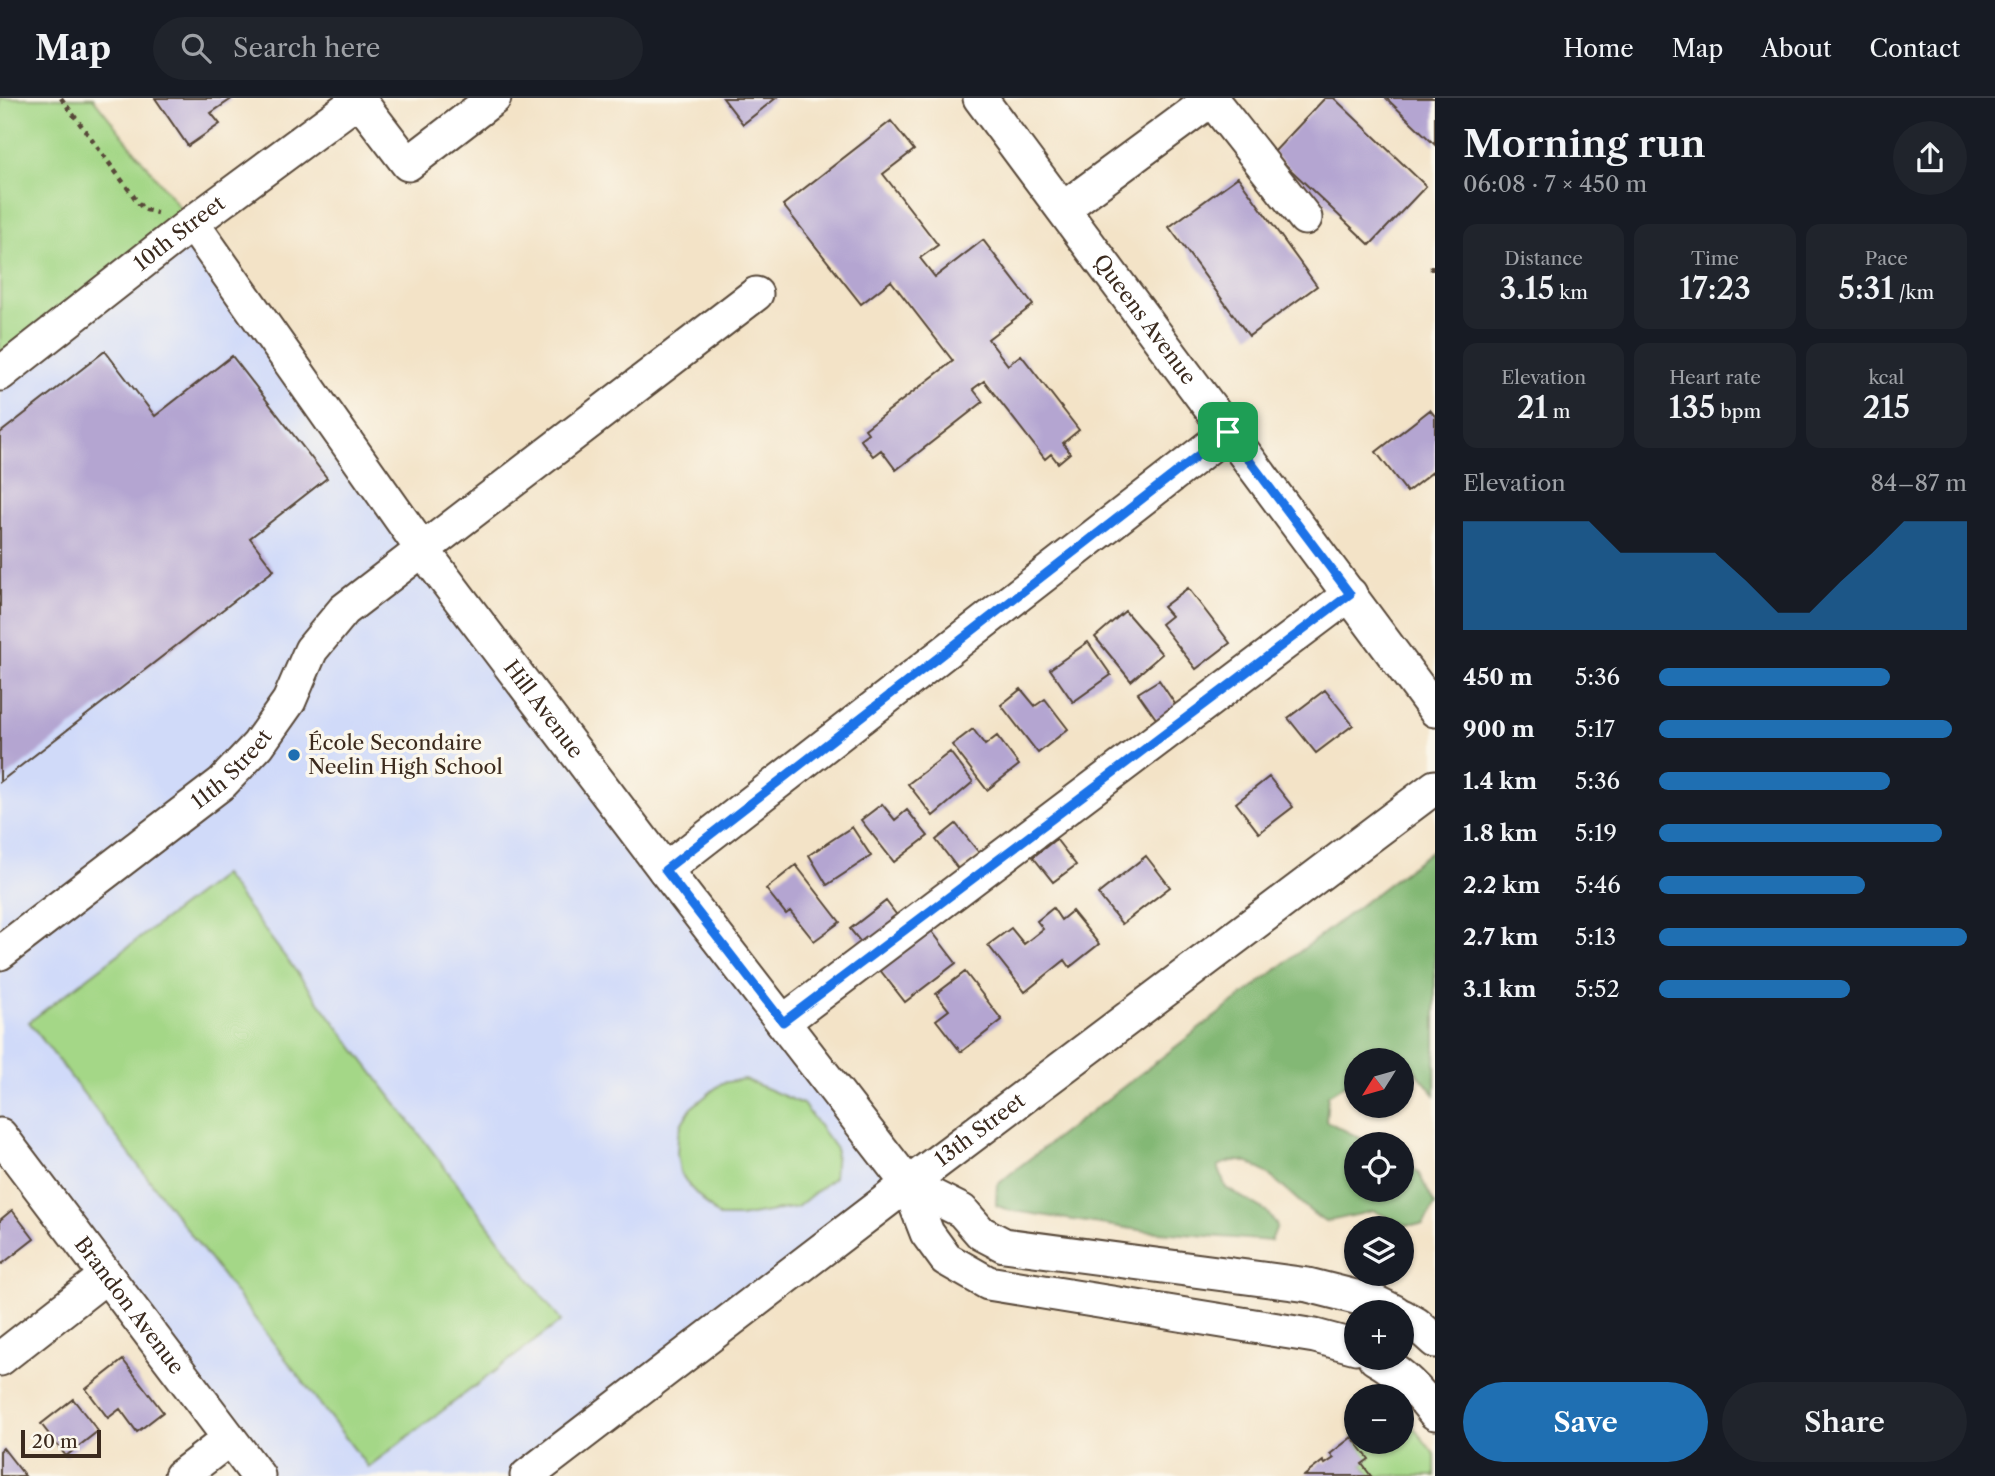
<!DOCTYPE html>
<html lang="en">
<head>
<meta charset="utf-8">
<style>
  :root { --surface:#171b24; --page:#20242c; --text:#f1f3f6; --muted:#9ea1a6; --line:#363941; --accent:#1f6fb2 }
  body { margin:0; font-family:"Libre Caslon Text",serif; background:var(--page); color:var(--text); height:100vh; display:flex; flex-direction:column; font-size:26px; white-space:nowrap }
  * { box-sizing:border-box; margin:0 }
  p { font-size:23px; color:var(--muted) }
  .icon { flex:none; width:38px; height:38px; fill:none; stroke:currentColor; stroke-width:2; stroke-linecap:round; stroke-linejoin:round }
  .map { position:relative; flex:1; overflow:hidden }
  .details { display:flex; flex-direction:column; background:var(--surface); width:560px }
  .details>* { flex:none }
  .needle { width:46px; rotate:233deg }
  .controls { position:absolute; left:1344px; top:950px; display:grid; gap:14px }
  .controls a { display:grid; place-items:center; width:70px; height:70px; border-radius:50%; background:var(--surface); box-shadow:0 2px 5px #0004; font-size:35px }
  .scale { position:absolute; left:21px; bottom:18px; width:80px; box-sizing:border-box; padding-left:7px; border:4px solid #3b2a1e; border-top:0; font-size:19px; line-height:24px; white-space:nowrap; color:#3b2a1e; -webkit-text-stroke:5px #fbf7ec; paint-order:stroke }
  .pin { position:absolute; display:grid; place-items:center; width:60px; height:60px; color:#fff; margin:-30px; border-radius:14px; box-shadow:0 4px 10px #0006 }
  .round { display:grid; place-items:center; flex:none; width:74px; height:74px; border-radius:37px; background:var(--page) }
  .summary { display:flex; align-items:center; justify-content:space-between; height:119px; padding:0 28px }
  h1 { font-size:38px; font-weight:600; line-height:52px }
  .stats { display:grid; grid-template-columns:repeat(3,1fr); gap:10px; height:119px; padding:7px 28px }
  .stats div { display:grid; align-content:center; border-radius:14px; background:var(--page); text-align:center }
  .stats b { font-size:30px; font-weight:600 }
  .stats small { font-size:19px; font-weight:400 }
  .stats p { font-size:19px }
  .chart { height:196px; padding:14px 28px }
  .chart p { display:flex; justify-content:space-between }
  .chart svg { width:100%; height:126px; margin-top:7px; fill:var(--accent); opacity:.7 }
  .action { display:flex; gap:14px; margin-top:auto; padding:14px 28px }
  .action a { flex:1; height:80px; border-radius:42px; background:var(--accent); color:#fff; font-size:28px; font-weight:600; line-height:80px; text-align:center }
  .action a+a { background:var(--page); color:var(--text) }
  ul { padding:0 28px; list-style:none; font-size:23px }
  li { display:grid; grid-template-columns:112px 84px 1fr; align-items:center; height:52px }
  li i { height:18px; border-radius:9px; background:var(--accent) }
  header { display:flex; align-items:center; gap:42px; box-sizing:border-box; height:98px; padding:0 35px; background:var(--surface); border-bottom:2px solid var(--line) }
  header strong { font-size:33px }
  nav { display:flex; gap:38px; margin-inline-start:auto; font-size:24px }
  .search { width:490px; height:63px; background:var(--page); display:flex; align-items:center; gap:18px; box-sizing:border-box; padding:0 24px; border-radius:38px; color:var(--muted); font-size:26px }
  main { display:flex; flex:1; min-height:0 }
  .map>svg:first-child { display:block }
  .built { fill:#d0daf9 }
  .green { fill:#a4d787; stroke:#708052; stroke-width:2 }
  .forest { fill:#83b874; stroke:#5f7149; stroke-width:2 }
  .building { fill:#b4a5d1 }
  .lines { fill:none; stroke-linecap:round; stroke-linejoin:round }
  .minor-casing { stroke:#574637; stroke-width:37 }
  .path { stroke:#574637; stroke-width:4.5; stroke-dasharray:5 5; stroke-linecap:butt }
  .minor { stroke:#fff; stroke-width:33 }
  .route-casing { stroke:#fff; stroke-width:14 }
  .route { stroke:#1a73e8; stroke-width:9 }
  .poi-dot { fill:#1f6fb2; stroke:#fbf7ec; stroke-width:2.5 }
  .labels { text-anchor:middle; stroke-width:7; stroke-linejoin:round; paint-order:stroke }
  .street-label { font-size:21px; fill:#3b2a1e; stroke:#fbf7ec }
  .poi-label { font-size:21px; fill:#3b2a1e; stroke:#fbf7ec; text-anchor:start }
</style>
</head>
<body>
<header>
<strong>Map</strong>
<div class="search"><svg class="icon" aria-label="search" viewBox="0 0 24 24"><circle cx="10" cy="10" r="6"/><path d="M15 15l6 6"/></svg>Search here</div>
<nav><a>Home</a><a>Map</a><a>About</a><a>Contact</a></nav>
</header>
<main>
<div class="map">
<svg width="1435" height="1378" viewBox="0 0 1435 1378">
  <rect width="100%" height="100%" fill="#fbf7ec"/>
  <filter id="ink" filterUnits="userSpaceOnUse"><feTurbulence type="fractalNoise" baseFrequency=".0143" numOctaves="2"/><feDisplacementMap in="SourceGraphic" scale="14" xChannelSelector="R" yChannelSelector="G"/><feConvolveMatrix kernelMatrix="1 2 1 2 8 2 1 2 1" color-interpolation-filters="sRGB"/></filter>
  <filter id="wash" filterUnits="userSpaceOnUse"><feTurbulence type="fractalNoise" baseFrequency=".00686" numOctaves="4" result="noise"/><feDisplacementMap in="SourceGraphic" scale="28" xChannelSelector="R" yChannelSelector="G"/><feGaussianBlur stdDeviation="1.57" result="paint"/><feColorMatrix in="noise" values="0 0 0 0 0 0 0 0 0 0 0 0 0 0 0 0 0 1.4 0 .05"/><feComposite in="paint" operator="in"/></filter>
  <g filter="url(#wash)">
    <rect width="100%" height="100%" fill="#f3e3c7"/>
    <path class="built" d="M192,125L908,1086L527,1378H258L0,1038V276Z"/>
    <path class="green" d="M0,0H93L192,125L0,272Z
      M223,777L561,1223L368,1369L29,924Z
      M744,981L803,1006L836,1051L834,1079L797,1109L739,1119H719L690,1089L680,1074L677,1056L678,1038L682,1025L691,1010L722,985Z
      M1402,1314L1435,1357V1378H1371L1362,1366L1368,1361L1352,1339L1356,1336V1344H1402Z"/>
    <path class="forest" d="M1435,750V997L1409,965L1385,959L1380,962H1356V980L1328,997L1326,1023L1372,1046H1356V1092H1402V1064L1418,1074L1435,1107L1423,1127H1406L1374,1113L1325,1124C1300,1110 1262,1059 1234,1063C1229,1063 1223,1066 1218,1068L1226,1090L1266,1113L1277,1128L1271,1143L1146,1133L1008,1112L996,1107L997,1087L1015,1072Z"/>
    <g id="blocks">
      <path class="building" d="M155,0H233L211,15L220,26L188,48Z
        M723,0H776L743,26Z
        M1325,0H1334L1426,88L1370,147L1273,55Z
        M1386,0H1435V47Z
        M891,23L914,52L883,76L938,147L920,160L935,179L983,142L1033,207L988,241L1008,267L1021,257L1079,332L1063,345L1070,355L1058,365L1051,356L1045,361L984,283L973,291L983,304L896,372L881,352L873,358L860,341L868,335L865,331L953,263L891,183L861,206L783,107Z
        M1238,79L1317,188L1249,238L1169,129Z
        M105,253L155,318L232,258L327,380L250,440L274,472L0,684V335Z
        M1430,312L1435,318V372L1407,394L1376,354Z
        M1188,490L1230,545L1196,571L1161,526L1171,518L1163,509Z
        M1125,513L1162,556L1131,583L1095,539Z
        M1088,544L1111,577L1073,604L1050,571Z
        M1159,582L1179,612L1159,625L1138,595Z
        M1021,591L1035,608L1045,601L1068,631L1038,655L1001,607Z
        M1325,592L1353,627L1316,655L1288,620Z
        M973,631L985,647L997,638L1019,667L987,692L952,647Z
        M950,654L973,684L933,718L908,686Z
        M1269,679L1293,709L1259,735L1236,705Z
        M882,706L895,722L907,712L928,738L894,764L861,722Z
        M956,726L980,756L959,772L936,742Z
        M852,729L871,758L827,787L809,757Z
        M1056,741L1076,767L1053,784L1033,759Z
        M1146,758L1170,789L1122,826L1098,796Z
        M796,767L840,824L814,843L790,813L786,816L766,791Z
        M886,803L902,824L867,852L850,831Z
        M1053,810L1061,822L1072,813L1099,846L1070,869L1065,862L1025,894L988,847L1011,830L1024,846L1043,831L1037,823Z
        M931,832L956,865L905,904L880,872Z
        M965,874L1002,922L961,954L936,922L949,912L936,896Z
        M12,1112L34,1141L2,1166L0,1164V1122Z
        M123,1262L163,1314L137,1334L120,1311L108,1320L86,1291Z
        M73,1301L98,1333L66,1358L41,1326Z
        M1352,1339L1369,1361L1362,1366L1371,1378H1304L1323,1363L1325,1366L1334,1360L1330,1356Z
        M3,1350L25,1378H0V1353Z"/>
    </g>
  </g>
  <g filter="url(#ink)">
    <use href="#blocks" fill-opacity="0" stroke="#574637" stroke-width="2"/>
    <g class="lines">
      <g class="minor-casing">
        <g id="minor">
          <path id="s1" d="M980,0L1435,612"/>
          <path d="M359,2L408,66L494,0"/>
          <path d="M1212,2L1305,120"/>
          <path d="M1064,110L1213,0"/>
          <path id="s2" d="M192,125L422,451L665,772L908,1086L927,1135L946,1161L988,1185L1315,1238L1356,1249"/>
          <path id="s3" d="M0,276L192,125L361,0"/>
          <path d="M665,772L1228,334"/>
          <path id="s4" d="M0,855L222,685L258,647L289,603L311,552L344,512L756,196"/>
          <path d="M783,924L1350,496"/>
          <path id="s5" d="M0,1037L258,1378"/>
          <path d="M908,1086L962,1113L981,1135L1004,1147L1308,1187L1375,1204L1395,1214"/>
          <path d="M1402,1218L1416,1226L1435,1243"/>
          <path d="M1375,1260C1400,1274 1418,1292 1435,1315"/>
          <path d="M0,1261L106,1178"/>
          <path d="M181,1378L229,1341"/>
          <path id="s6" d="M527,1378L908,1086L1435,689"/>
        </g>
      </g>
      <path class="path" d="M61,0L143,111L157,115
        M1432,173V163"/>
      <use href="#minor" class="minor"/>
    </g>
  </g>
  <g class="lines" filter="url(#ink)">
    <g class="route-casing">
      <path id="route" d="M1228,334L1350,496L783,924L665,772Z"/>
    </g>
    <use href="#route" class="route"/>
  </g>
  <circle class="poi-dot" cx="294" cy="657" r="7"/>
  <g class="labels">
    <g class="street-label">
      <text dy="7" stroke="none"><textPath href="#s3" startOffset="228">10th Street</textPath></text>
      <text dy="7" stroke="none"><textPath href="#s1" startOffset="276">Queens Avenue</textPath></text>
      <text dy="7" stroke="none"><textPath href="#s2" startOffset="600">Hill Avenue</textPath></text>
      <text dy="7" stroke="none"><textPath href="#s4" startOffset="296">11th Street</textPath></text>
      <text dy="7" stroke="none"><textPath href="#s6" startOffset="570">13th Street</textPath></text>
      <text dy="7" stroke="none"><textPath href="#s5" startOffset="214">Brandon Avenue</textPath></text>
    </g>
    <g class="poi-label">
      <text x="308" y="652">École Secondaire<tspan x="308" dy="24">Neelin High School</tspan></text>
    </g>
  </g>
</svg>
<div class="controls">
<a><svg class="needle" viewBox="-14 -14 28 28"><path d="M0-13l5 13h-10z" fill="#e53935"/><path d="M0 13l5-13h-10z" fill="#9ea1a6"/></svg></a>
<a><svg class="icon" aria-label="locate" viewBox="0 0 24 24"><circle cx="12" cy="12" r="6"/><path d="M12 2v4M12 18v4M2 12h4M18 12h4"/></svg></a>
<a><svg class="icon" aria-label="layers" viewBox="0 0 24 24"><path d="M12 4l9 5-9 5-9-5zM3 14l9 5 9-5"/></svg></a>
<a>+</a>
<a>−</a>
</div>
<div class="scale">20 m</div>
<div class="pin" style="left:1228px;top:334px;background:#1e9e55"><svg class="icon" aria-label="arrive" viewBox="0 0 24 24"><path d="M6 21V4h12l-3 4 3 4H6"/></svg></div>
</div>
<section class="details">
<div class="summary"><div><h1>Morning run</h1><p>06:08 · 7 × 450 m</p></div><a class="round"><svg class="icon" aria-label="share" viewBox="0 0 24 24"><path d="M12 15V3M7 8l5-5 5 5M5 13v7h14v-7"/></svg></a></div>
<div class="stats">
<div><p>Distance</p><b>3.15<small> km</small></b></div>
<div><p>Time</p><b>17:23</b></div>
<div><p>Pace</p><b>5:31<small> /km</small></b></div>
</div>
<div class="stats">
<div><p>Elevation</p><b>21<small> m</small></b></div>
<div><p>Heart rate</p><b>135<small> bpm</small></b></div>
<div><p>kcal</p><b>215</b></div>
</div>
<div class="chart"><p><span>Elevation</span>84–87 m</p>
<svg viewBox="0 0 160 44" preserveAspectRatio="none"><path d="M0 44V6L10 6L20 6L30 6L40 6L50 17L60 17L70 17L80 17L90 27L100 38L110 38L120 27L130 17L140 6L150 6L160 6V44z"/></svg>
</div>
<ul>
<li><b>450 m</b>5:36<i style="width:75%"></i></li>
<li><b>900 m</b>5:17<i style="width:95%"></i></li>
<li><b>1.4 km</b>5:36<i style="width:75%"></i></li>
<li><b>1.8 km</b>5:19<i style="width:92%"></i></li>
<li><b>2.2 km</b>5:46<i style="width:67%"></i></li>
<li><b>2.7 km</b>5:13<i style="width:100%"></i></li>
<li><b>3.1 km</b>5:52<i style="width:62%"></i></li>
</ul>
<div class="action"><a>Save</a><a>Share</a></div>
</section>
</main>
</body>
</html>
